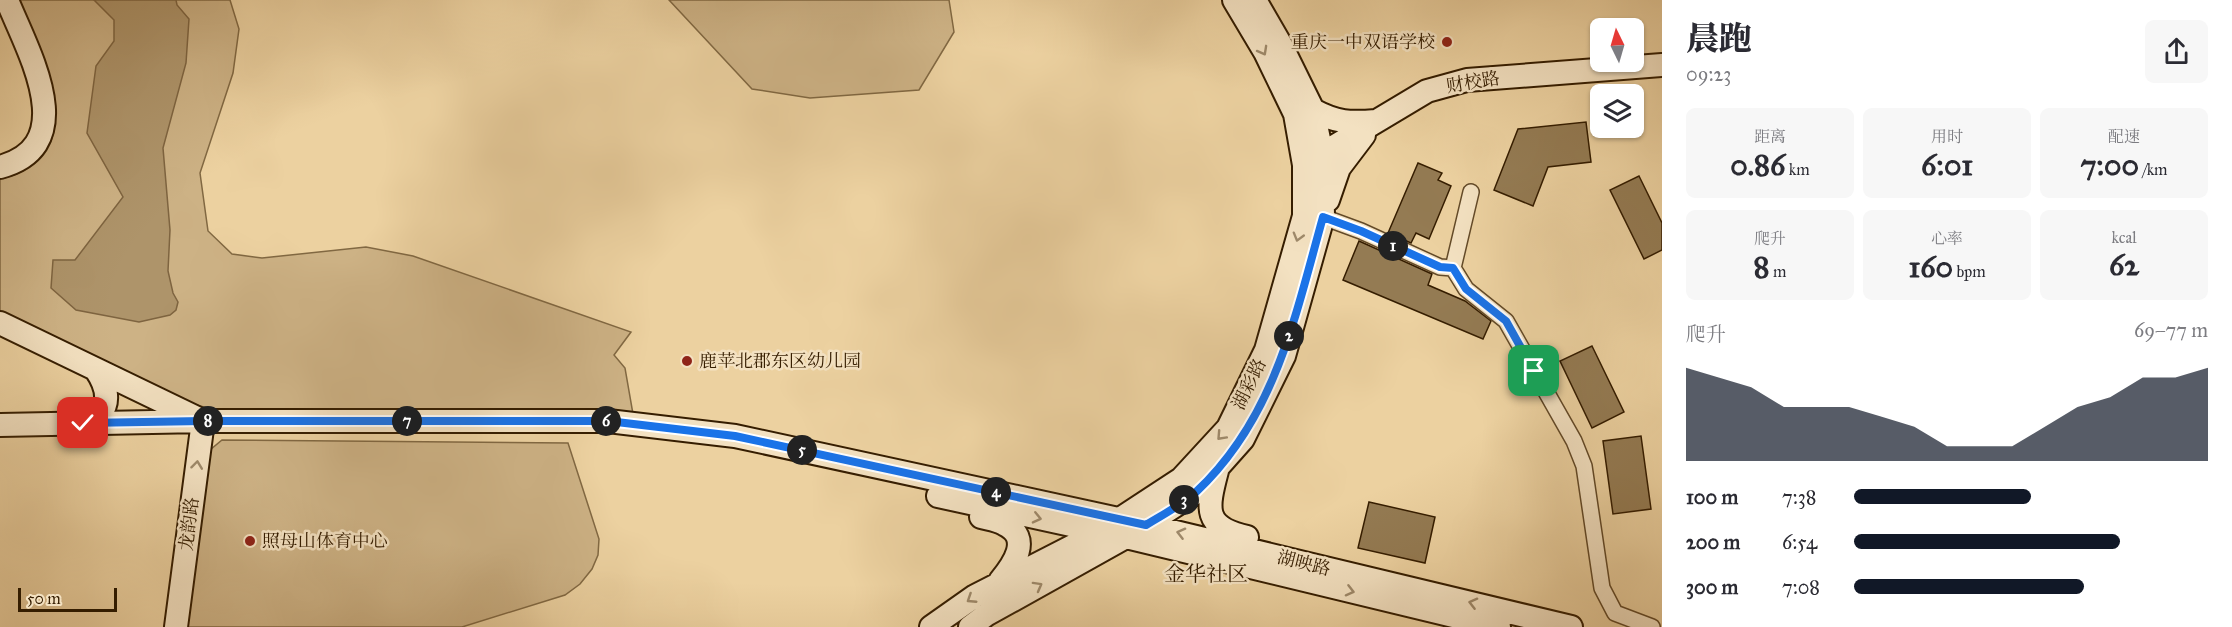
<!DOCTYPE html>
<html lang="zh">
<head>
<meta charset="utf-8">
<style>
  :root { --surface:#fff; --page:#f7f7f7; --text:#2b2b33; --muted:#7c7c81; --accent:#111827 }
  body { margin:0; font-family:"IM FELL Great Primer","Noto Serif SC",serif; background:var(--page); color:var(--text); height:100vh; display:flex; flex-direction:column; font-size:22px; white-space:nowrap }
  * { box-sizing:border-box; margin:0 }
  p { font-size:20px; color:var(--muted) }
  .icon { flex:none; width:33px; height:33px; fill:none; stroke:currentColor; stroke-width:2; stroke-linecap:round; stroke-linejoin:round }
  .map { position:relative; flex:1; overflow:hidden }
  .drawer { display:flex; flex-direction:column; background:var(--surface); width:570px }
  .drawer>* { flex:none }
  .needle { width:39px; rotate:355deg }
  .buttons { position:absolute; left:1590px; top:18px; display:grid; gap:12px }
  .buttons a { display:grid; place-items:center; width:54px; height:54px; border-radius:9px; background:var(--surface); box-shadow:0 2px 4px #0004; font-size:30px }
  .scale { position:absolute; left:18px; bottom:15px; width:99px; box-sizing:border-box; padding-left:6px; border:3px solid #351d00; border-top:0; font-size:16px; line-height:21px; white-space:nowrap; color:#351d00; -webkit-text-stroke:4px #f3e1c1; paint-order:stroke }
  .pin { position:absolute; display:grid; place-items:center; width:51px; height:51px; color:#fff; margin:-26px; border-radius:12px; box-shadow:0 3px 9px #0006 }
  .km { position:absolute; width:30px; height:30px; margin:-15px; border-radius:50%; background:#222; color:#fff; font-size:16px; line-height:30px; text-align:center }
  .round { display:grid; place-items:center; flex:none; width:63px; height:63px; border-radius:9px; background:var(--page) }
  .summary { display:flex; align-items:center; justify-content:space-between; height:102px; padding:0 24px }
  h1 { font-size:33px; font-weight:800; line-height:45px }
  .stats { display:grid; grid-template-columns:repeat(3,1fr); gap:9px; height:102px; padding:6px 24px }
  .stats div { display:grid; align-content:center; border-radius:9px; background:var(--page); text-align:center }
  .stats b { font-size:30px; font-weight:800 }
  .stats small { font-size:16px; font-weight:400 }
  .stats p { font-size:16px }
  .chart { height:168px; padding:12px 24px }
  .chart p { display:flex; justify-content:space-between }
  .chart svg { width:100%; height:108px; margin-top:6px; fill:var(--accent); opacity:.7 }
  ul { padding:0 24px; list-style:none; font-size:20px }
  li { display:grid; grid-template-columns:96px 72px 1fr; align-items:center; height:45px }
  li i { height:15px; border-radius:8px; background:var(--accent) }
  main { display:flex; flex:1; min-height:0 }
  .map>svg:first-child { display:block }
  .green { fill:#cdb285; stroke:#816842; stroke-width:1.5 }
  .water { fill:#ae946a; stroke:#7e6440; stroke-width:1.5 }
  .building { fill:#947b53; stroke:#351d00; stroke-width:1.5 }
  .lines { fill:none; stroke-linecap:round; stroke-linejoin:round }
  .street-casing { stroke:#634a28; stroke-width:18 }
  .secondary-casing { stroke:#351d00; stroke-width:26 }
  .street { stroke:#f3e1c1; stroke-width:15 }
  .secondary { stroke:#f3e1c1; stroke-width:22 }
  .oneway { stroke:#9e896a }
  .route-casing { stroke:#fff; stroke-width:12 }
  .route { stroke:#1a73e8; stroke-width:8 }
  .poi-dot { fill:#8f2418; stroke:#f3e1c1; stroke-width:2 }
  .labels { text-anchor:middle; stroke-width:5; stroke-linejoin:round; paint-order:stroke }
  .poi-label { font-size:18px; fill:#351d00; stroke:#f3e1c1; text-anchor:start }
  .street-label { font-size:18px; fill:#351d00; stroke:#f3e1c1 }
  .quarter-label { font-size:21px; fill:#351d00; stroke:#f3e1c1 }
</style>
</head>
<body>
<main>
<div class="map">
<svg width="1662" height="627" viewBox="0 0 1662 627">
  <rect width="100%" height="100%" fill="#ecd1a0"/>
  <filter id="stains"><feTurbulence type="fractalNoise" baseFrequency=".00333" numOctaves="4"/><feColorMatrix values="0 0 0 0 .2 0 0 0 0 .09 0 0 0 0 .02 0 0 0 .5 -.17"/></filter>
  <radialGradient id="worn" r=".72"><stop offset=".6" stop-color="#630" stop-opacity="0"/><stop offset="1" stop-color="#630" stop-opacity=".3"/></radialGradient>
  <path class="green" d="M17,0H230L239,29L233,73L200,173L208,231L232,254L262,258L366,247L413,256L631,332L614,355L625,368L633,414L221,411L179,401L0,313V179C97,157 40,59 17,0Z
    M669,0H949L954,32L919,90L810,98L752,89Z
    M222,440L568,443L599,539L598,555L592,569L580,584L565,595L462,627H181L204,455Z"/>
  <path class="water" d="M94,0H176L177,5L189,19L186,63L163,148L170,230L168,271L173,293L178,302L176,310L170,315L139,322L76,310L51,288L53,260H75L123,197L87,133L96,66L114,41V20Z"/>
  <path class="building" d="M1586,122L1591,162L1548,167L1533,206L1494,190L1518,129Z
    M1418,163L1442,173L1438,180L1451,186L1429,239L1416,233L1411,243L1388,233Z
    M1639,176L1662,223V250L1644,259L1610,190Z
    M1359,241L1432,274L1428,285L1465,301L1491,321L1483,339L1343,280Z
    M1592,346L1624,412L1592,428L1560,361Z
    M1641,436L1651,509L1613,514L1603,441Z
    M1369,502L1435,517L1425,563L1358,548Z"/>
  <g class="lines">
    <g class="street-casing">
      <path id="street" d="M1471,192L1453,268L1466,289L1506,321L1574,441L1584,466L1602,588L1615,613L1652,627
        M1323,217L1361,231L1440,267L1453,268"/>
    </g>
    <g class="secondary-casing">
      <path id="secondary" d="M1313,110C1337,123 1350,123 1376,121
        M1310,161L1427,91L1467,80L1662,65
        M0,167C83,145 27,50 7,0
        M1328,200L1339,168L1364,135
        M0,323L203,421L176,627
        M83,424C88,421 96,418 100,414C112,400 104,382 96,370
        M0,425L203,421H608L735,436L1146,525L1571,627
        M1217,471C1207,509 1203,527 1247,537
        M938,496L1126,537L1499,627
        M981,517C988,519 997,520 1004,524C1033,538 1013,565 1000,581
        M931,627L975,596L1100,532L1181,479L1228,428L1266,350L1304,216V165L1295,114L1265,52L1234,0
        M970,627L986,615L1126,537L1195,493L1243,439L1284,356L1323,217L1322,154L1313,110L1281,45L1255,0"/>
    </g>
    <use href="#street" class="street"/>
    <use href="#secondary" class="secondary"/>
  </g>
  <defs><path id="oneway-chevron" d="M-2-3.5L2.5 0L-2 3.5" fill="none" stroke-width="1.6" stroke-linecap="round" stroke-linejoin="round" transform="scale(1.5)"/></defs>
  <g class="oneway">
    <use href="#oneway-chevron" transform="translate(1263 51) rotate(61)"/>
    <use href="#oneway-chevron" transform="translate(1298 237) rotate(106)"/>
    <use href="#oneway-chevron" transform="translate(1221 436) rotate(133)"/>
    <use href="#oneway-chevron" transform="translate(197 465) rotate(-83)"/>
    <use href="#oneway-chevron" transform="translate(1037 518) rotate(13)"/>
    <use href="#oneway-chevron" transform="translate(1181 533) rotate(-166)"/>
    <use href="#oneway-chevron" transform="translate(1038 586) rotate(-29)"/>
    <use href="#oneway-chevron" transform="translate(1350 591) rotate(14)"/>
    <use href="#oneway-chevron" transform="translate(971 599) rotate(147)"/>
    <use href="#oneway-chevron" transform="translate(1473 603) rotate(-166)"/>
  </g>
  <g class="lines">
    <g class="route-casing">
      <path id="route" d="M83,423L203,421H608L735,436L1146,525C1162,515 1182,505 1196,492C1275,418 1295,317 1323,217L1361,231L1440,267L1453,268L1466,289L1506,321L1534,371"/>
    </g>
    <use href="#route" class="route"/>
  </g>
  <g class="poi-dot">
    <circle cx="1447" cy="42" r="6"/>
    <circle cx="687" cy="361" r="6"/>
    <circle cx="250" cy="541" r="6"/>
  </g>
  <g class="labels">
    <g class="poi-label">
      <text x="1435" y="48" text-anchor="end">重庆一中双语学校</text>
      <text x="699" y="367">鹿苹北郡东区幼儿园</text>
      <text x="262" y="547">照母山体育中心</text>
    </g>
    <g class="street-label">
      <text transform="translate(1473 82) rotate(-9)" y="6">财校路</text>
      <text transform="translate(1249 384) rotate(-64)" y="6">湖彩路</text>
      <text transform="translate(189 524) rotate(-83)" y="6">龙韵路</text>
      <text transform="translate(1304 563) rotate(14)" y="6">湖映路</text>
    </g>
    <g class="quarter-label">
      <text x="1206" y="581">金华社区</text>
    </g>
  </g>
  <rect width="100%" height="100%" filter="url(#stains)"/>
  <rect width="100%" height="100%" fill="url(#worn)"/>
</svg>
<div class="buttons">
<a><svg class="needle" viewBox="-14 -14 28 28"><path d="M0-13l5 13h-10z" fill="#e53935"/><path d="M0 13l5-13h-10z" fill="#7c7c81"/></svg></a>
<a><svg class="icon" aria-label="layers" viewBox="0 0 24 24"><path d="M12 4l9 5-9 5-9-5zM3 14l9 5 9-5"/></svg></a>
</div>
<div class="scale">50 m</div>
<div class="pin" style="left:1534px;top:371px;background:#1e9e55"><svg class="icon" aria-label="arrive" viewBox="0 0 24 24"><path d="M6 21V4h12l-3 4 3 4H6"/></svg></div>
<div class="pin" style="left:83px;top:423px;background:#d93025"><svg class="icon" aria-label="check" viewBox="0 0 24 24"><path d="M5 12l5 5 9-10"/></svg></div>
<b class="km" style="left:1393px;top:246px">1</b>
<b class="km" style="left:1289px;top:336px">2</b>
<b class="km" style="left:1184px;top:500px">3</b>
<b class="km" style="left:996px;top:492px">4</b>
<b class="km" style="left:802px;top:450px">5</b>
<b class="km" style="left:606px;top:421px">6</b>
<b class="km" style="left:407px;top:421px">7</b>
<b class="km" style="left:208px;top:421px">8</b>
</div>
<section class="drawer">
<div class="summary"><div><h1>晨跑</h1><p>09:23</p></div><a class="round"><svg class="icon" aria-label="share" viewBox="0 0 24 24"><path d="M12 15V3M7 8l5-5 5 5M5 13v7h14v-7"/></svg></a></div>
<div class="stats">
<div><p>距离</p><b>0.86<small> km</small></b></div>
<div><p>用时</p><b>6:01</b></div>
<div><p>配速</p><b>7:00<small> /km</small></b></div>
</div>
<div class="stats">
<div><p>爬升</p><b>8<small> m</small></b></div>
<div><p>心率</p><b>160<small> bpm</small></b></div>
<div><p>kcal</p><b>62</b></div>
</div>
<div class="chart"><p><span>爬升</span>69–77 m</p>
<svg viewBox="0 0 160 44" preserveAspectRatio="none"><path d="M0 44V6L10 10L20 14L30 22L40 22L50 22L60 26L70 30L80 38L90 38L100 38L110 30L120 22L130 18L140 10L150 10L160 6V44z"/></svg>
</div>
<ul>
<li><b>100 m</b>7:38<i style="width:50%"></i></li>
<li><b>200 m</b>6:54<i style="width:75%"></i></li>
<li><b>300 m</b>7:08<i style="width:65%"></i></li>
</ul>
</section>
</main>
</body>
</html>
